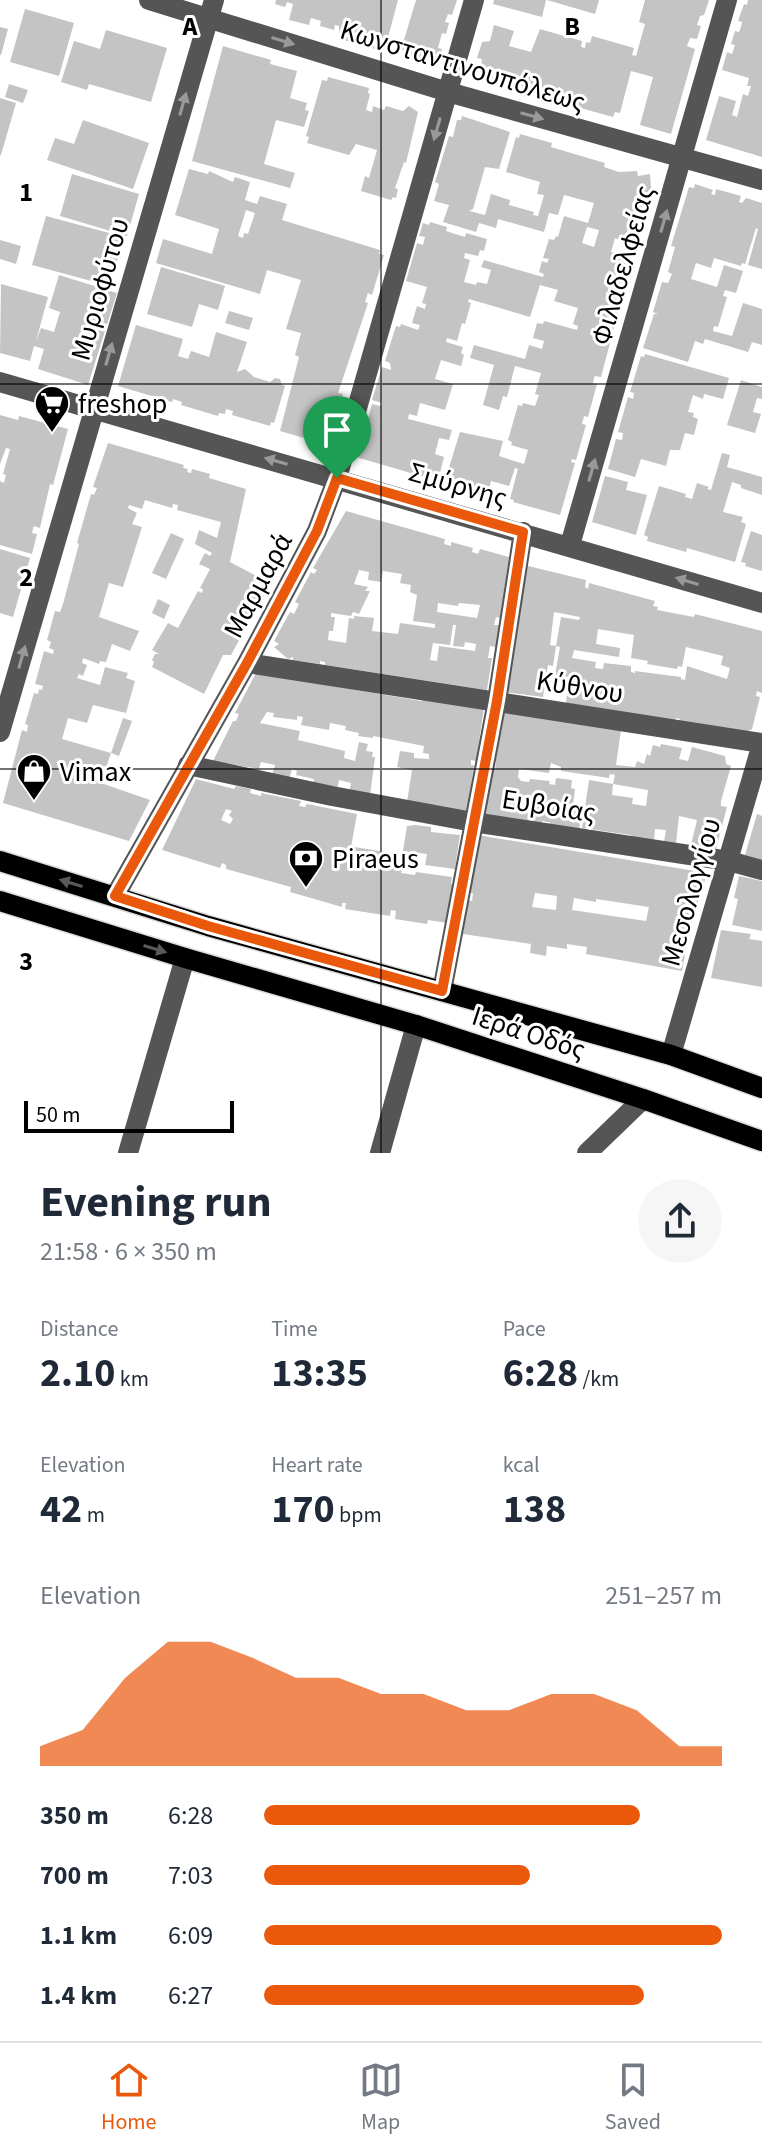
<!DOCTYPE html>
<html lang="en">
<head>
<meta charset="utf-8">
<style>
  :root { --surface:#fff; --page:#f6f6f7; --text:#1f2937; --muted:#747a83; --line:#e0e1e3; --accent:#ea580c }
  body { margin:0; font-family:"Source Sans 3",sans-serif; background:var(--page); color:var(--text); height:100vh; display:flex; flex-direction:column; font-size:30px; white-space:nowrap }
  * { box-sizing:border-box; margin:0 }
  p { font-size:26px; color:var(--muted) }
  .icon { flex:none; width:44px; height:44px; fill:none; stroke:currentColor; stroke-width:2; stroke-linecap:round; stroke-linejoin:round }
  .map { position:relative; height:1153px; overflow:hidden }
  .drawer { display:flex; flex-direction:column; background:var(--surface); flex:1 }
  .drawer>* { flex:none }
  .scale { position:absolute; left:24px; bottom:20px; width:210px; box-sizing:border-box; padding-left:8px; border:4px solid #000; border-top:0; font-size:22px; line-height:28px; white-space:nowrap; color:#000; -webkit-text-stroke:6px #fff; paint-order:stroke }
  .pin { position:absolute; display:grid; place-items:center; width:68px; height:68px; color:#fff; margin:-82px -34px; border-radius:50% 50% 50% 0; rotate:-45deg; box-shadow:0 0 8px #0007 }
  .pin .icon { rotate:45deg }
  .round { display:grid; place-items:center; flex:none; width:84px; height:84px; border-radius:42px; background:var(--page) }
  .summary { display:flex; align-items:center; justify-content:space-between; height:136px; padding:0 40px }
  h1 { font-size:44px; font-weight:700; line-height:60px }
  .metrics { display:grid; grid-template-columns:repeat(3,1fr); gap:12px; height:136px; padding:8px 40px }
  .metrics div { display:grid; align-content:center }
  .metrics b { font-size:40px; font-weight:700 }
  .metrics small { font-size:22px; font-weight:400 }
  .metrics p { font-size:22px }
  .chart { height:224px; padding:16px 40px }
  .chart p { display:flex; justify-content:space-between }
  .chart svg { width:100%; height:144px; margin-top:8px; fill:var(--accent); opacity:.7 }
  ul { padding:0 40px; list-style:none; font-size:26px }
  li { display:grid; grid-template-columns:128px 96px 1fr; align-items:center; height:60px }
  li i { height:20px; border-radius:10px; background:var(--accent) }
  .tabs { display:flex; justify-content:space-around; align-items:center; height:112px; border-top:2px solid var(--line); background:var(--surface); font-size:22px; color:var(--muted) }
  .tabs a { display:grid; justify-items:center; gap:4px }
  .tabs .selected { color:var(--accent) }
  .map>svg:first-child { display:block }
  .building { fill:#c4c4c4; fill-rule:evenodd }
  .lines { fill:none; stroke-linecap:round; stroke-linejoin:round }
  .major-casing { stroke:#dbdbdb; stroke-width:23 }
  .minor { stroke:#555; stroke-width:20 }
  .major { stroke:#000; stroke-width:20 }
  .oneway { fill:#999 }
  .oneway2 { fill:#595959 }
  .route-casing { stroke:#fff; stroke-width:16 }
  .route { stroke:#ea580c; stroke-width:10 }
  .grid { fill:none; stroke:#000; stroke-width:2; stroke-opacity:0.55 }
  .labels { text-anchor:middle; stroke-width:6; stroke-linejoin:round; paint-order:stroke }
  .street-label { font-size:28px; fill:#000; stroke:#fff }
  .poi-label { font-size:28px; fill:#000; stroke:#fff; text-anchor:start }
  .grid-label { font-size:26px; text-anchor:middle; font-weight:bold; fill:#000; stroke:#fff; stroke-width:6; stroke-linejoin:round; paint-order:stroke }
</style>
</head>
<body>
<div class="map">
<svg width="762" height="1153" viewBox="0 0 762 1153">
  <rect width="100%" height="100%" fill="#fff"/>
  <path class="building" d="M276,0H398L386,45H383L382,51L340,39L339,26L335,25L334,30L320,26L321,21L311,18L309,25L289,20L293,4L287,2L285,7L275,4Z
    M416,0H457L452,15L448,14L445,22L449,23L446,34L442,33L438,48L442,49L438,66L407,58L409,52L401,50Z
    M494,0H546L542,17L493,4Z
    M547,0H599L595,14Z
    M645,0H709L704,15L700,16L697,25L701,26L697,39L690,38L687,46L695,49L671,134L640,125L653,77L631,71L620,113L615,112L613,117L573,106L575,100L567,98L566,104L525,93L526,87L518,85L517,89L483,80L484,75L480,74L482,59L477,58L482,42L490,41L494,25L514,31L509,46L531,52L540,29L582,41L581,47L585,48L586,42L590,43L592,36L634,48L632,55L636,56L645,24L639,22Z
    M748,0H762V157L706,140L719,96L736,101L732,115L737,117L743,94L748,96L751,86H747L749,78L722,70L727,52L732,54L735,45L731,44L735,31L739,32L741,27L742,22L738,21L744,4L747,5Z
    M25,9L74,23L59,76L10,62Z
    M0,27L8,29L1,55H0Z
    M106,30L167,48L151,102L89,84L87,90L61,82L74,41L100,49Z
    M223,46L271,60L270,64L297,71L290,98L307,103L305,110L309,111L304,127L276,120L264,164L295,173L290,188L192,161Z
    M328,77L369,88L368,93L370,94L366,110L372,112L373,106L384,110L386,106L403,111L409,106L418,112L406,163L404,162L395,188L398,189L396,198L393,197L391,200L361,191L365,176L369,178L377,150L356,144L349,155L307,143L309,137L306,136L322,80L327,81Z
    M9,84L28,90L23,103L5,97Z
    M0,98L16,103L1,155H0Z
    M462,116L510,132L499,169L485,167L473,209L469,211L485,215L491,194L510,200L509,205L534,212L533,215L538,216L544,195L537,194L540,182L506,172L516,137L519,138L520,134L552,143L551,147L605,163L604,167L619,172L637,171L638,176L650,174L652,202H641L642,208H633L637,223L634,229H628L626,236L620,235L619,240L615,238L611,252L628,257L623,272L618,271L617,275L622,277L617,295L606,292V296L619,299L618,303L620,304L612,335L607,334L605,342L610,343L601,377L595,376L594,378L593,383L597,384L588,417L584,416L582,424L586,425L576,460L572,459L571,462L575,463L560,515L513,502L514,500L510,499L518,469L515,468L509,486L491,481L488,493L464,487L466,483L446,477L460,432L503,441L499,456L524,464L528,450L511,445L512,442L508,440L518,405L522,406L523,403L535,406L539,395L535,394L541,373L515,366L507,397L503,396L499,410L483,405L494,365L470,358L474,345L525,359L529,345L542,349L544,341L533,338L537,323L543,324L544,321L577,330L578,326L573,324L578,308L554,301L558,290L540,285L530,317L469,299L468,302L471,303L465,324L462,323L457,341L447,338L446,342L463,347L461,353L464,355L461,366L441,360L435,379L453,384L445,410L420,403L417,416L409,414L408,419L452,430L449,440L439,438L435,454L444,457L438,481L356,457L363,434L367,435L370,424L367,423L372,404L380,406L382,403L372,400L382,367L391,370L390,363L385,361L396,326L400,327L401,324L418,330L420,325L412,323L417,306L425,309L426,304L422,303L427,287L406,281L417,243L423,245L425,237L419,236L423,223L429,225L430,222L447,227L446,231L465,237L466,233L487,239L484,251L480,250L478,256L465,253L464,258L470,260L464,282L476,285L477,282L487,284L491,270L481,267L484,260L543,277L544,274L539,272L542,261L547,263L549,259L543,258L549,239L554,240L556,236L558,237L564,216L588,223L594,203L564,195L558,215L549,213L544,232L498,219L496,228L479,223L476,232L443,222L449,205L434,201L439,184L435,182L449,136L453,137L457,120H461ZM587,227L599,230L594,247L582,243Z
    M83,120L149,143L133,189L47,160L55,138L74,144Z
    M189,169L208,174L209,171L233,182L235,177L250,182L245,200L257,204L260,196L287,204L282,220L380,250L379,254L384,255L372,295L368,293L365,302L368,303L338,393L343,394L328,445L280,431L299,357L295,355L301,333L286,329L301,280L267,270L260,294L156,263L163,239L212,254L219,229L175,215ZM246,210L255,213L248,234L244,233L243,238L238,236Z
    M72,174L139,194L127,236L60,216Z
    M695,184L713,190L711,194L715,195L716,189L741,196L739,202L742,203L746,198L762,203V269L748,265L758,229L756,228L745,264L742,263L741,266L714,258L711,268L696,263L691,279L717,287L724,265L743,271L736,293L725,290L723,296L727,297L718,327L714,326L713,331L732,336L743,303L762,309V345L752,342L748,352L705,339L703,344L695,341L688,362L643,348L654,314H658L653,312L662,282L668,283L672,274L668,272L675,247L671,246L689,187L694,188Z
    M46,216L124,237L110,286L32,265Z
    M0,240L21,246L16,264L0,259Z
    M161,267L225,286L218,310L199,304L192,327L147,314Z
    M59,275L117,293L88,385L38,369L44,349L34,346L30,361L0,353L1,284L48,297L36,341L41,328L54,332L60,312L49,308Z
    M229,311L253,318L249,330L225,323Z
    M136,325L183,339L178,356L188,359L191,351L209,357L216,332L247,342L237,372L245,369L254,377L270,382L275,378L280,379L282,385L285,386L274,423L271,422L270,426L232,415L233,411L226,409L225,414L219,413L218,416L181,405L182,402L173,399L172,402L118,386Z
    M645,354L729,378L723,399L704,394L703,399L693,395L688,412L694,413L693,417L698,419L694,435L685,433L680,450H670L666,466L641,459L635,477L608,469L616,439L622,440L623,433L618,432L628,397L633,399L634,393L630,392L641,356L644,357Z
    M741,380L762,387V399L757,398L753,412L761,414L755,433L727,425Z
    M0,415L18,420L19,416L68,429L53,485L50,484L40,528L34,526L33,529L32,533L37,534L32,554L0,545V481L4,483L6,475L3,474L10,449L6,448L0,464Z
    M108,443L184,465L183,468L188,469L187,472L191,473L192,469L210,474L209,478L246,489L230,562L266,581L264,585L269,587L253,617L248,615L245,622L248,624L231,655H223L204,694L152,667L154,662L152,660L155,654H159L152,650L168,623L178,628L198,591L202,593L203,589L200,588L210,569L199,564L205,553L210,556L212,553L195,544L199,530L217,538L221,522L177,510L178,505L173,504L172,508L145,500L142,509L129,505L128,508L137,513L132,524L142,527L123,587L109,583L99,617L139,631L130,651L112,644L106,662L100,661L99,664L83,658L82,663L87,665L83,676L79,674L77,678L100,685L105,667L128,673L126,678L135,681L126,713L93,705L87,723L68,718L62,739L111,753L101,783L150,800L129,841L3,803L22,730L27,732L28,725L25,724L34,693L38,694L39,689L42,690L43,686L35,684L44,651L53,654L54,650L49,648L51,642L47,640L55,611L60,612L63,604L79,544L77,543L91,494L94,495L97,488L93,487Z
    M722,453L730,455L727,467L762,477V495L741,488V485L732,482L723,512L743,517L741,522L746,524L735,562L687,548L686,552L647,541L648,537L644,535L659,486L686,494L685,497L692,499L697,483L709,487L707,489L711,490Z
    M605,476L628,482L626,490L647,495L636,535L592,522Z
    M346,511L445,539L444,544L451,546V542L473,548L472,552L478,554L480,549L509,557L500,618L496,617L494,625H499L496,647L490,646L488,658H492L487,690L325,665V662L320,661V664L293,660V657L288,659L274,647L279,644L274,641L290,612L294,614L299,604L295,602L311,572L314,574L317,570L313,568ZM359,570L369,572L368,580L381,582L383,571L402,574L400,583L411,585L410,592L417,595L413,621L435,624V628L400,623L398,634L372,631L374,618L354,616V619L349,618L346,643L328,640L329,631H333L335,617H331V613L351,616L353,612L359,614L370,591H365L368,587L354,584ZM438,603L458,606L459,603L480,605L477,618L437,612ZM453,625H456L453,646L464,647L465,642L476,644L475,651L439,646L437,661L430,660L433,643L450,645Z
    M751,531L762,535V571L745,566L746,563L741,562Z
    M171,533L184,539L166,579L152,573Z
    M0,549L30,558L13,617L0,613Z
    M524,565L586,580L585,587L588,589L589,583L655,601L653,606L658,607L657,610L694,617L695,614L762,631V693L757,691L756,696L760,697L752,729L746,732L679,722L680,719L676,718L675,721L566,703L569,677L555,675L560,647L556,646L553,666L548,665L543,697L505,692ZM554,612L580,617L579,620L561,617L556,646L550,645ZM598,629L634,635L631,658L648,661L647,664L677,669L678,666L682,667L686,647L723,656L721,665L730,668L727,679L687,666L685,680L681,679V677L635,671V673L631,672V666L604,663L603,669L595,668L596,662L572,658L574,650L619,657L620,648L596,644Z
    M158,599L170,605L164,619L152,613Z
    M256,673L421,701L425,699L484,708L476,761L471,760V765H474L467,812L407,802L412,770L397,767L400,751L414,753V758L429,759V754L423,753L424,746L373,736V738L358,736L359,733L345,730L346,726L330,723L329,730L301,725L303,717L297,716V720L273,717L274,713L267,712L260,723L300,731L298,740L345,751L344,758L355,761L359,742L368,744L366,751L373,752L372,757H375L370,796L349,793L351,783L339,780L337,790L313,784L314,779L296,775L297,771L292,769L289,780L272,775L275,765L261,762L259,769L213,761L233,721H236L239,714L235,713Z
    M500,712L621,730L616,765L635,767L637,761L644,764L647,754L650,756L653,745L660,747L661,744L682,748L679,759L688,761L692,747L725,756L726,764L731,766L721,801V806L727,807L716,849L691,845L697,820L679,816L676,843L664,842L666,830L655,829L654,841L630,838L631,835L582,828L589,780L613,784L615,775L610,774L609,778L561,771V767L551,763L549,773L519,769L518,777L521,781L529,782L530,779L550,781L549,784L555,785L556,778L572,780L571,788L575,789L573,805L579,806L578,815L581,816L579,830L549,826L550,822H547L542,821V824L484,816L490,768L495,769L496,762H493ZM613,784L648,790L646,806L632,804L633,798L612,795Z
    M123,718L132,721L119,756L111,753Z
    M196,779L234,789L236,786L251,789L250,793L261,796V793L301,801L299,806L305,807L307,804L357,814L350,853L354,854V847L399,854L398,861L403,862L401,873L415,875L416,872L452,877L451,884L454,885L448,923L428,920L427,924L395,919L396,911L391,910L390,916L345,909L346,903H342V907L290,892L291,887L226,869V865L222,863L220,868L162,850ZM226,809L232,811L229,815L233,819L230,824L221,820Z
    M757,814L762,816V860L745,855Z
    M415,825L431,827V832L460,835L455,869L425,865L427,854L403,851L407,826Z
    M477,835L707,873L690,928L682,971L586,954L587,947L567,944V949L547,946L546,956L530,953L531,944L463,934L468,900L472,901L473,893H469ZM535,893L557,896L556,910L532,907ZM574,898L596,902V899L649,907L646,921L572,910Z
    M739,876L762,881V931L732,925L738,899L734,898Z
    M721,930L751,934L749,939L762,941V987L711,978Z"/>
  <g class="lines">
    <g class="major-casing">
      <path id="major" d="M0,861L208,926L671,1055L762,1088
        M0,901L185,958L416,1025L643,1099L762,1141"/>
    </g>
    <path class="minor" d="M149,0L448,92L762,180
      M0,382L762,603
      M570,545L727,0
      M247,663L762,743
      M0,732L214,0
      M188,765L332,796L473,822L729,861L762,870
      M115,896L247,663L317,531L337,478L474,0
      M442,991L497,701L523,532
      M671,1055L762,744
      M128,1153L185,958
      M380,1153L416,1025
      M587,1153L643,1099"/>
    <use href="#major" class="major"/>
  </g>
  <defs><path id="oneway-solid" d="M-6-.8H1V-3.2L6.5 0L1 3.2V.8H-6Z" transform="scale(2)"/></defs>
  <g class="oneway">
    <use href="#oneway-solid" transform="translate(283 41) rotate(17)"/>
    <use href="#oneway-solid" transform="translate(183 104) rotate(-74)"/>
    <use href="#oneway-solid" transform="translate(532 116) rotate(16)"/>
    <use href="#oneway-solid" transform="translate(437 129) rotate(106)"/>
    <use href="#oneway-solid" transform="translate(664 221) rotate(-74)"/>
    <use href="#oneway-solid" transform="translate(109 354) rotate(-74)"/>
    <use href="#oneway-solid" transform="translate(276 461) rotate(-164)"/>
    <use href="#oneway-solid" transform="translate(592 470) rotate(-74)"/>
    <use href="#oneway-solid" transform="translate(687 581) rotate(-163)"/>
    <use href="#oneway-solid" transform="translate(22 657) rotate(-74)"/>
  </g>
  <g class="oneway2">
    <use href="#oneway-solid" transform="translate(71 883) rotate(-163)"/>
    <use href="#oneway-solid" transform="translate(155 949) rotate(17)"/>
  </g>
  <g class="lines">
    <g class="route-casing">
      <path id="route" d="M337,478L523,532L497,701L442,991L208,926L115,896L247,663L317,531Z"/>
    </g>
    <use href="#route" class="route"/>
  </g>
  <path class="grid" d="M381,0V1153M0,384H762M0,769H762"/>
  <defs>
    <g id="supermarket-pin" transform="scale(1.8)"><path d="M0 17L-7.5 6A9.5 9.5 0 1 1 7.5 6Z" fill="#000" stroke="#fff"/><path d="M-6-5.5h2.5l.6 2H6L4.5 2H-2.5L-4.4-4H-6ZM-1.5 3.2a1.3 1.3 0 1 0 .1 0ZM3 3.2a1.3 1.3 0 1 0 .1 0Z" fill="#fff"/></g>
    <g id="shop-pin" transform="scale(1.8)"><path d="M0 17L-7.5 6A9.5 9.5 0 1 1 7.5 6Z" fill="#000" stroke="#fff"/><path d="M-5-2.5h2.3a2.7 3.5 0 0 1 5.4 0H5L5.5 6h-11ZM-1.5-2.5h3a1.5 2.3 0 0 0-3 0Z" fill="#fff"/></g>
    <g id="bank-pin" transform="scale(1.8)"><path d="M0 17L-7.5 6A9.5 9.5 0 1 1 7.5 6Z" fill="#000" stroke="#fff"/><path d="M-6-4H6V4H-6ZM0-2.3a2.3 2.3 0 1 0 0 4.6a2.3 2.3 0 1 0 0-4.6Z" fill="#fff"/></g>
  </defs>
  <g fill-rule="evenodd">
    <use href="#supermarket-pin" x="52" y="403"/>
    <use href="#shop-pin" x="34" y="771"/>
    <use href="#bank-pin" x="306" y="858"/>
  </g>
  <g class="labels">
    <g class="street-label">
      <text transform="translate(463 65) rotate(17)" y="10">Κωνσταντινουπόλεως</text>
      <text transform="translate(622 265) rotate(-74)" y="10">Φιλαδελφείας</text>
      <text transform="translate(99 289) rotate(-74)" y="10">Μυριοφύτου</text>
      <text transform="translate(458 484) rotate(16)" y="10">Σμύρνης</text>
      <text transform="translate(257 585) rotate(-62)" y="10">Μαρμαρά</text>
      <text transform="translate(580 686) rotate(9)" y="10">Κύθνου</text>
      <text transform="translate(549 805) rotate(9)" y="10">Ευβοίας</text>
      <text transform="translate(690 892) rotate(-74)" y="10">Μεσολογγίου</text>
      <text transform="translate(529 1032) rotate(18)" y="10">Ιερά Οδός</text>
    </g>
    <g class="poi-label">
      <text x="78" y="413">freshop</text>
      <text x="60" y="781">Vimax</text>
      <text x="332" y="868">Piraeus</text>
    </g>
  </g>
  <g class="grid-label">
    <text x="190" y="35">A</text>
    <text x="572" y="35">B</text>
    <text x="26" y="201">1</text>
    <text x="26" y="586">2</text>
    <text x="26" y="970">3</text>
  </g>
</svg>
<div class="scale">50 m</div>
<div class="pin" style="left:337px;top:478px;background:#1e9e55"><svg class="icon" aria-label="arrive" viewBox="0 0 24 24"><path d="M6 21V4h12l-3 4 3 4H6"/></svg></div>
</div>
<section class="drawer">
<div class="summary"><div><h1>Evening run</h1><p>21:58 · 6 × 350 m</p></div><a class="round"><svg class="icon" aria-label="share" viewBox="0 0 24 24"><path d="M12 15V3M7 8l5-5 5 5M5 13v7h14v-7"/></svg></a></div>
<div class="metrics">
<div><p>Distance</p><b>2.10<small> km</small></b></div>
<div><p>Time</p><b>13:35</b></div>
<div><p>Pace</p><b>6:28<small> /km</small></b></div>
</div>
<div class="metrics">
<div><p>Elevation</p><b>42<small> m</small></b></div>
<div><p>Heart rate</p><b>170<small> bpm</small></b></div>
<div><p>kcal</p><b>138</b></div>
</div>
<div class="chart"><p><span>Elevation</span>251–257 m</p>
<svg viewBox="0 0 160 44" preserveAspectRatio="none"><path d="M0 44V38L10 33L20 17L30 6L40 6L50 11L60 17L70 17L80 22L90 22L100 27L110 27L120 22L130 22L140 27L150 38L160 38V44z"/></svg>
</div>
<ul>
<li><b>350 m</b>6:28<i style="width:82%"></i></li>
<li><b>700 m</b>7:03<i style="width:58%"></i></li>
<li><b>1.1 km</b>6:09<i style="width:100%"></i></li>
<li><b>1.4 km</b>6:27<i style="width:83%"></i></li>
</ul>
</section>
<nav class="tabs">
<a class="selected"><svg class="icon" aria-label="home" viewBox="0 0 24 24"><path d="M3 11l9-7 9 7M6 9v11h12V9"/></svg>Home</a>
<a><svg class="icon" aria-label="map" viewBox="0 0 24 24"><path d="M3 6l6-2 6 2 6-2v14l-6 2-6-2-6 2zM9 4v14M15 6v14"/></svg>Map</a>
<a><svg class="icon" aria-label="saved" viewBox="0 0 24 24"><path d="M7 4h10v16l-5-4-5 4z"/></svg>Saved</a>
</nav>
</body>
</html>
